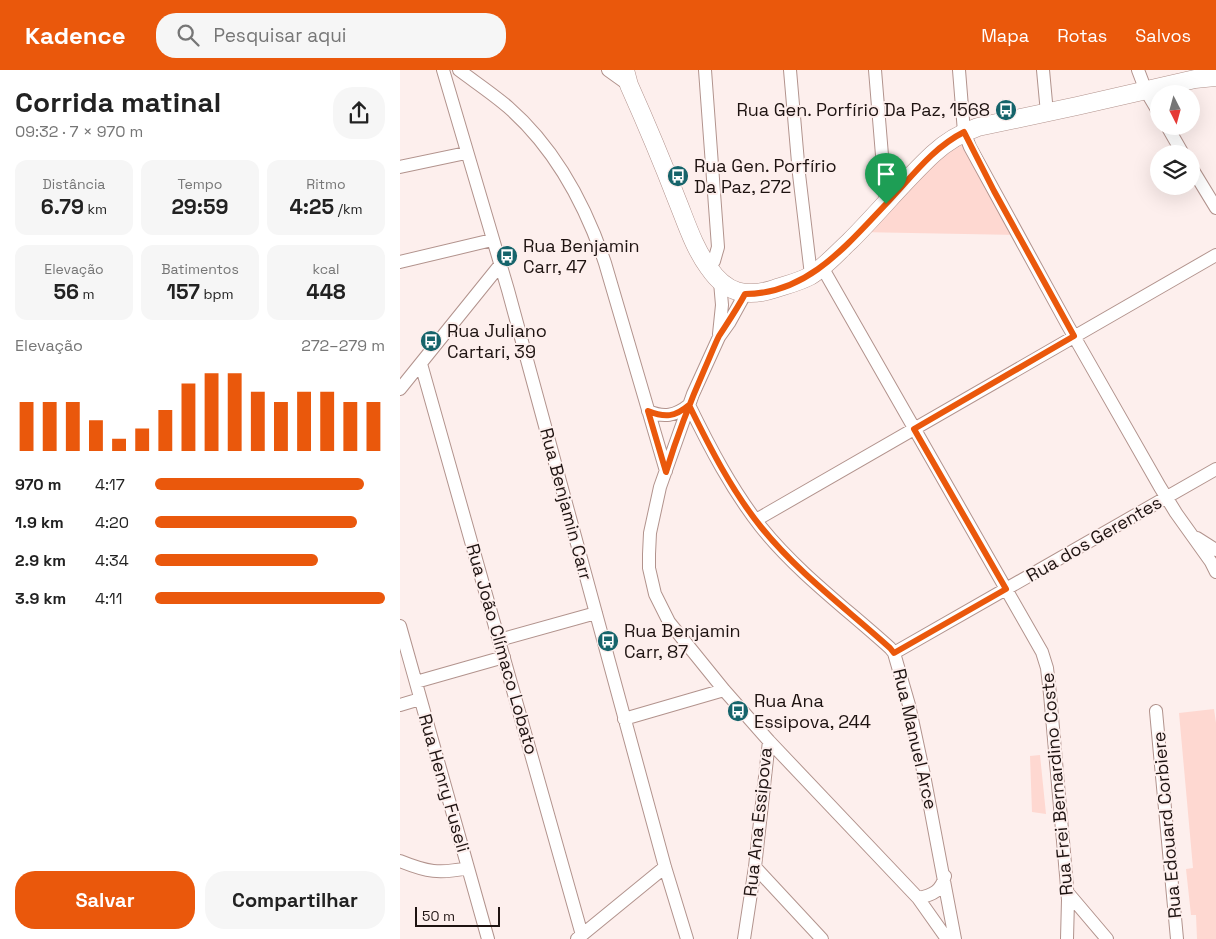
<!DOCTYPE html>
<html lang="pt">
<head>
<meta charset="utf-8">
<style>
  :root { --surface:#fff; --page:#f6f6f6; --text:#222; --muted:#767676; --accent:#ea580c }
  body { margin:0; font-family:"Space Grotesk",sans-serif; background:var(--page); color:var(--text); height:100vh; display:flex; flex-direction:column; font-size:19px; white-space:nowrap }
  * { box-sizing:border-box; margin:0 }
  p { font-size:16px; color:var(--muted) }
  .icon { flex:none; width:28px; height:28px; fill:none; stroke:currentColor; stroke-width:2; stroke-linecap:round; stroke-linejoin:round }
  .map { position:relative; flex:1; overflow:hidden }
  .panel { display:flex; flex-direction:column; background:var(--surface); width:400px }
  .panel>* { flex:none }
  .needle { width:32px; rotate:174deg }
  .fabs { position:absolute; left:750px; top:15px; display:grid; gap:10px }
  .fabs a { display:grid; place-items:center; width:50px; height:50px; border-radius:50%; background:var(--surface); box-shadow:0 5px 20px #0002; font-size:25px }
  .scale { position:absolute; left:15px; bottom:12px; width:85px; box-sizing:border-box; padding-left:5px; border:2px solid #1e1311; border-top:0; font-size:14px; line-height:18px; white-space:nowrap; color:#1e1311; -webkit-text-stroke:4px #fdefed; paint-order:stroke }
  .pin { position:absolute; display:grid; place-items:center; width:42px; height:42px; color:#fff; margin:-51px -21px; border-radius:50% 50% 50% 0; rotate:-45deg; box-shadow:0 0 5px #0007 }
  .pin .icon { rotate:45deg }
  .round { display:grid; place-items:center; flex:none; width:52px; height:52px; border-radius:20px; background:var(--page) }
  .headline { display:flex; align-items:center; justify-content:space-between; height:85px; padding:0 15px }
  h1 { font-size:28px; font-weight:700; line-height:38px }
  .stats { display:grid; grid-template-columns:repeat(3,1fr); gap:8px; height:85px; padding:5px 15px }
  .stats div { display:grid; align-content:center; border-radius:12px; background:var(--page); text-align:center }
  .stats b { font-size:21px; font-weight:700 }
  .stats small { font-size:14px; font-weight:400 }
  .stats p { font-size:14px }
  .chart { height:140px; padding:10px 15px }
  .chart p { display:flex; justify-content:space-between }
  .chart svg { width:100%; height:90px; margin-top:5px; stroke:var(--accent); stroke-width:6 }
  .cta { display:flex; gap:10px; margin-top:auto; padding:10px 15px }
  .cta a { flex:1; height:58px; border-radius:20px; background:var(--accent); color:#fff; font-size:20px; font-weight:700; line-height:58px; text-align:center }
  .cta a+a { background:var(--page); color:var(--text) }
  ul { padding:0 15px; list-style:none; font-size:16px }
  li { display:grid; grid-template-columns:80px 60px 1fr; align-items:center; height:38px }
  li i { height:12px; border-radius:6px; background:var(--accent) }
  header { display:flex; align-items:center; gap:30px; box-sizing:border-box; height:70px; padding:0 25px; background:var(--accent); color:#fff }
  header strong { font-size:24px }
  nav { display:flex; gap:28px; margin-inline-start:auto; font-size:18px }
  .search { width:350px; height:45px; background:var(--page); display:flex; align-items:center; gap:12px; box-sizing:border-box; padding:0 18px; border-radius:20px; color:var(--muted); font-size:19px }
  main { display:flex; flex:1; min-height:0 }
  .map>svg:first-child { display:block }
  .green { fill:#fed8d1 }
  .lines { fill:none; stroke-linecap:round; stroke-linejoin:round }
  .street-casing { stroke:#b2938d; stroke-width:14 }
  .secondary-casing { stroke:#b2938d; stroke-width:19 }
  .street { stroke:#fff; stroke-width:12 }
  .secondary { stroke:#fff; stroke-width:18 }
  .route-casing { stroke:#fff; stroke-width:10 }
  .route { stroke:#ea580c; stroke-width:6 }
  .labels { text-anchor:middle; stroke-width:4; stroke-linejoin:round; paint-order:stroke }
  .poi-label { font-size:18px; fill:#1e1311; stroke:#fdefed; text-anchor:start }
  .street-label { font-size:18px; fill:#1e1311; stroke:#fdefed }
</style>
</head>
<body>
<header>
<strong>Kadence</strong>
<div class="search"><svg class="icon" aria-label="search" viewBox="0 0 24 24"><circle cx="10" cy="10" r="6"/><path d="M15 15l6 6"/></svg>Pesquisar aqui</div>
<nav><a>Mapa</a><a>Rotas</a><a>Salvos</a></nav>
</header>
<main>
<section class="panel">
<div class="headline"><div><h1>Corrida matinal</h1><p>09:32 · 7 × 970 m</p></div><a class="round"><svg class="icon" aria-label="share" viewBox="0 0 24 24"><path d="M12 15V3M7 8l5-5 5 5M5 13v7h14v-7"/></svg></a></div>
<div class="stats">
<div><p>Distância</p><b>6.79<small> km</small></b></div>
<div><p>Tempo</p><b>29:59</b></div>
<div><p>Ritmo</p><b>4:25<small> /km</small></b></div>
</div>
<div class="stats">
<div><p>Elevação</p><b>56<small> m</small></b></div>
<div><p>Batimentos</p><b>157<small> bpm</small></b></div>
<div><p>kcal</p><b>448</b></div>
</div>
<div class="chart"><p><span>Elevação</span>272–279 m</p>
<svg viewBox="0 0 160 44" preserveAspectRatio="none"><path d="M5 44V20M15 44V20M25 44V20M35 44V29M45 44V38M55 44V33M65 44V24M75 44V11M85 44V6M95 44V6M105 44V15M115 44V20M125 44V15M135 44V15M145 44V20M155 44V20"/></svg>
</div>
<ul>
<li><b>970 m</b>4:17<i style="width:91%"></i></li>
<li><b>1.9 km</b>4:20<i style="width:88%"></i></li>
<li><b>2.9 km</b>4:34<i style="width:71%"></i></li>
<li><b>3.9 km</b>4:11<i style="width:100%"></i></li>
</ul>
<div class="cta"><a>Salvar</a><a>Compartilhar</a></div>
</section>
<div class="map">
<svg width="816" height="869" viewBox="0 0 816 869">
  <rect width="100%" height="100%" fill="#fdefed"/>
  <path class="green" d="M564,62L619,165L458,162Z
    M814,639L816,653V869H797L796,845H791L786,799L793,798L779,643Z
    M640,685L646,744L632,742L630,686Z"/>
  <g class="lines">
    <g class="street-casing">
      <path id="street" d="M43,0L108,220L265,797L287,869
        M59,0C75,12 93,24 108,37C155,78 185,134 205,193L266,401
        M208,0L229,15
        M305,0L318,177L314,191L308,197
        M390,0L399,104L411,205
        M475,0L486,134
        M559,0L564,62L570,77L667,254L760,417L776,443L811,492L816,502
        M643,0L647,43
        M738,0L746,21L759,43
        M767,56L783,84
        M0,97L66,83
        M791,97L816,138
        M0,192L92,170
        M422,197L642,582L647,598L650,624L666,805L668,830L667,869
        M345,224L329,253L319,267L293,324L260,417L250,463L249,484V498L255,524L269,552L324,620L369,671L518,828L547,869
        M319,264L322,235L320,212
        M21,294L182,865
        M0,319L100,195
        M248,341C264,348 275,346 289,335C310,378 332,420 361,457C398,503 447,539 490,578L494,583L509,635L524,705L555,869
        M356,450L816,185
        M797,468L816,480
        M0,556L88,869
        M99,570L196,543
        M494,583L816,399
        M16,612L104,587
        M0,635L20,629
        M756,641L777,869
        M224,649L324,620
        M0,791C27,802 39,804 68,798
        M355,797L422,869
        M668,823L707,869
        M518,828C533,825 541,821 545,806
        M177,869L265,797
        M344,869L355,797L369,671"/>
    </g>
    <g class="secondary-casing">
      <path id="secondary" d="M225,0L229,15C246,53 262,91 277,130C286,152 294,178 309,198C326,223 346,228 374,219C386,215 399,212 410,206C425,197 437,183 450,171C478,143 504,111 533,84C547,71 561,63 578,57L677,36L795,9L816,7"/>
    </g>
    <use href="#street" class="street"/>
    <use href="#secondary" class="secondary"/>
  </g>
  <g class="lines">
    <g class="route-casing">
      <path id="route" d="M486,134C446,176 407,224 345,224C337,239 328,252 319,266C314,276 310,287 305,298C290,332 277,366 266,402L248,341C265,348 275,347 289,335C310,378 332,421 361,457C398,503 447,539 490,578L494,583L606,519L514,359L674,266L594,121L564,62C532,78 510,109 486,134"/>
    </g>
    <use href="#route" class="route"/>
  </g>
  <defs>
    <g id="bus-disc" transform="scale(1.125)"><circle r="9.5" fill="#16646b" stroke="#fdefed"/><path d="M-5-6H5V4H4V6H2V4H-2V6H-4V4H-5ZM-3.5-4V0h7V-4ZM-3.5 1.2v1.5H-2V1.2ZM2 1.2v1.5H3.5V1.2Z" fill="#fff"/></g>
  </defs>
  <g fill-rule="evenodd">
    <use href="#bus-disc" x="606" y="40"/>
    <use href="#bus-disc" x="278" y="106"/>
    <use href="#bus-disc" x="107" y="186"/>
    <use href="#bus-disc" x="31" y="271"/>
    <use href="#bus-disc" x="208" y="571"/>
    <use href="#bus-disc" x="338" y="641"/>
  </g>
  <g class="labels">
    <g class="poi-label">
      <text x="590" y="46" text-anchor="end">Rua Gen. Porfírio Da Paz, 1568</text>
      <text x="294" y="102">Rua Gen. Porfírio<tspan x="294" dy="21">Da Paz, 272</tspan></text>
      <text x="123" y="182">Rua Benjamin<tspan x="123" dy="21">Carr, 47</tspan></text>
      <text x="47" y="267">Rua Juliano<tspan x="47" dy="21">Cartari, 39</tspan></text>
      <text x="224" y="567">Rua Benjamin<tspan x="224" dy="21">Carr, 87</tspan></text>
      <text x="354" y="637">Rua Ana<tspan x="354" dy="21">Essipova, 244</tspan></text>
    </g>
    <g class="street-label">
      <text transform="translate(166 434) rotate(75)" y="6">Rua Benjamin Carr</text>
      <text transform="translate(694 469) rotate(-30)" y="6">Rua dos Gerentes</text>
      <text transform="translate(102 579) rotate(74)" y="6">Rua João Clímaco Lobato</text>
      <text transform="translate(515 669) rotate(77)" y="6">Rua Manuel Arce</text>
      <text transform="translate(44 713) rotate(74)" y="6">Rua Henry Fuseli</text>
      <text transform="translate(657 714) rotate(-95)" y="6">Rua Frei Bernardino Coste</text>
      <text transform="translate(358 752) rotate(-84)" y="6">Rua Ana Essipova</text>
      <text transform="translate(767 755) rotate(-95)" y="6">Rua Edouard Corbiere</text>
    </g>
  </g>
</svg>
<div class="fabs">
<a><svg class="needle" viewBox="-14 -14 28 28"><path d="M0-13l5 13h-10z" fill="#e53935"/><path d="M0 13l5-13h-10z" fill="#767676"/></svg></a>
<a><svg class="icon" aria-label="layers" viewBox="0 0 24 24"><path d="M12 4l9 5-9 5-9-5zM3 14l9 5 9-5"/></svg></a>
</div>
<div class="scale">50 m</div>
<div class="pin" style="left:486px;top:134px;background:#1e9e55"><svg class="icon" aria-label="arrive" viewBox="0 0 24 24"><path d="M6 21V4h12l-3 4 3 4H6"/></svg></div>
</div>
</main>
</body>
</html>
